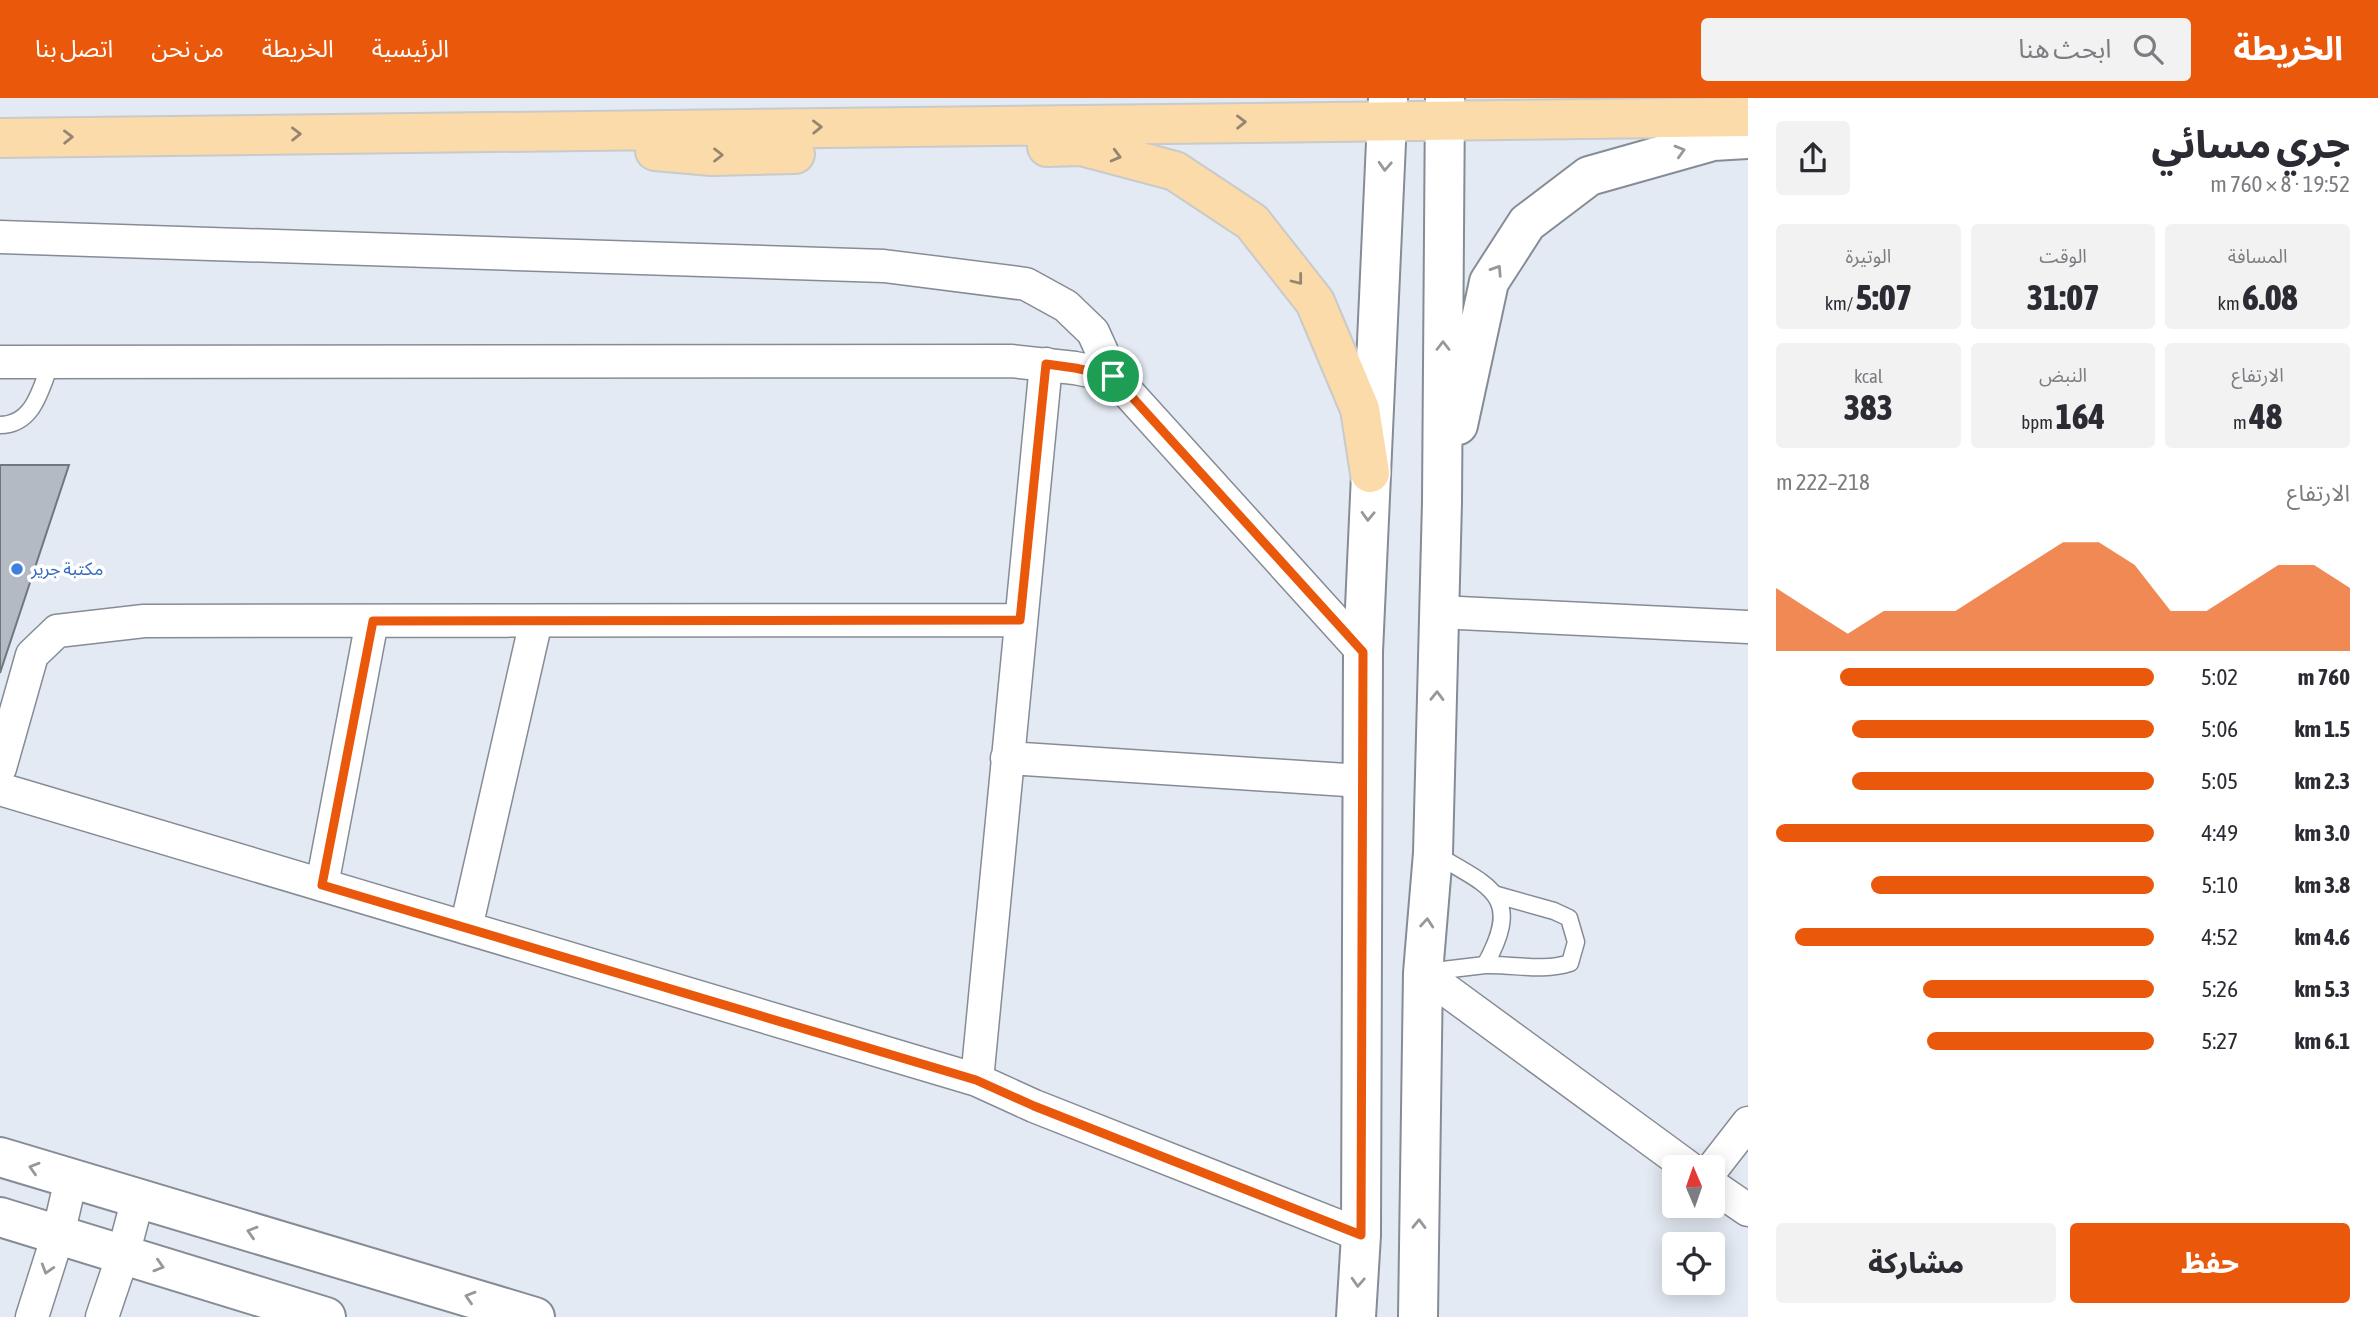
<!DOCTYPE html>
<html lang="ar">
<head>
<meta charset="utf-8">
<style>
  :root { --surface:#fff; --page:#f2f2f3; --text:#2b2b33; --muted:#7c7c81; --accent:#ea580c }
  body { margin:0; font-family:"Asap Condensed","Noto Sans Arabic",sans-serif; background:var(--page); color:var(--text); direction:rtl; height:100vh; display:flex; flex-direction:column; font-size:26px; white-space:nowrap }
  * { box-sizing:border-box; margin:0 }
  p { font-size:23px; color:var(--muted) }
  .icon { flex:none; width:38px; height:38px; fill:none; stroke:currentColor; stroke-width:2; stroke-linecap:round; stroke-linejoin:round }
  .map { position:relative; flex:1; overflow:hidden; direction:ltr }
  .side { display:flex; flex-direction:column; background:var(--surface); width:630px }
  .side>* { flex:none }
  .needle { width:46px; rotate:358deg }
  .buttons { position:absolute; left:1662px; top:1057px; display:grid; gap:14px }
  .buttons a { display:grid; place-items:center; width:63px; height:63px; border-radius:7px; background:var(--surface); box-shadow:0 4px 18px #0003; font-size:35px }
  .pin { position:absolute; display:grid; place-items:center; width:60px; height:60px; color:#fff; margin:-30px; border:4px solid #fff; border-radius:50%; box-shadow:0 2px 7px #0007 }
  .round { display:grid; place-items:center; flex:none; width:74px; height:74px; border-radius:7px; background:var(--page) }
  .head { display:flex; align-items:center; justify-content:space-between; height:119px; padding:0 28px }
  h1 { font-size:38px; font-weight:800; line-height:52px }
  .stats { display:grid; grid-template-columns:repeat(3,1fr); gap:10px; height:119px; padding:7px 28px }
  .stats div { display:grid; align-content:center; border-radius:7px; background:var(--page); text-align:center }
  .stats b { font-size:35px; font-weight:800 }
  .stats small { font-size:19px; font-weight:400 }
  .stats p { font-size:19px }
  .chart { height:196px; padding:14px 28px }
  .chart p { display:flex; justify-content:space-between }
  .chart svg { width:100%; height:126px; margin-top:7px; fill:var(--accent); opacity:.7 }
  .primary-button { display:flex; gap:14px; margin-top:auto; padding:14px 28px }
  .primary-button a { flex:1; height:80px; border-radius:7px; background:var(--accent); color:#fff; font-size:28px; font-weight:800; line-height:80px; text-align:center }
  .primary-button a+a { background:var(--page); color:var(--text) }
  ul { padding:0 28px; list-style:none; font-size:23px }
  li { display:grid; grid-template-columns:112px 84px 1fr; align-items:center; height:52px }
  li i { height:18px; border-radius:9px; background:var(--accent) }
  header { display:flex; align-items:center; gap:42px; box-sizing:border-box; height:98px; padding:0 35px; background:var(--accent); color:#fff }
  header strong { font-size:33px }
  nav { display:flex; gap:38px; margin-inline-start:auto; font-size:24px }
  .search { width:490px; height:63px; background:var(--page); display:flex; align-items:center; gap:18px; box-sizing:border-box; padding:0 24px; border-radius:7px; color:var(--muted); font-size:26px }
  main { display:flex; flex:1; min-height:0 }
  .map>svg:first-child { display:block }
  .building { fill:#b3bac3; stroke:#71777f; stroke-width:2 }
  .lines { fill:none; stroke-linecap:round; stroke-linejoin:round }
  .service-casing { stroke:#868c95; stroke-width:19 }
  .minor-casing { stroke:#868c95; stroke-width:35 }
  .tertiary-casing { stroke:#868c95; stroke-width:42 }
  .primary-casing { stroke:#c9caca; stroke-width:42 }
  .service { stroke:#fff; stroke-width:16 }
  .minor { stroke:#fff; stroke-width:32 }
  .tertiary { stroke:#fff; stroke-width:38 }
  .primary { stroke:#fbdbaa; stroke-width:38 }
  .oneway { stroke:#958670 }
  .oneway2 { stroke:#97989a }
  .route-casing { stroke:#fff; stroke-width:14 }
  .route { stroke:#ea580c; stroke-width:9 }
  .shop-dot { fill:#3f7fe0; stroke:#fff; stroke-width:2.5 }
  .labels { text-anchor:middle; stroke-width:7; stroke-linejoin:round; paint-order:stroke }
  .shop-label { font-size:18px; fill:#366cbe; stroke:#fff; text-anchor:start }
</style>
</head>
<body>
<header>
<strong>الخريطة</strong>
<div class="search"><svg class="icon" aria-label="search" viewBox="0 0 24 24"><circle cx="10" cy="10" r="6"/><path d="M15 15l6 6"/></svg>ابحث هنا</div>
<nav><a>الرئيسية</a><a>الخريطة</a><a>من نحن</a><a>اتصل بنا</a></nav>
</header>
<main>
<section class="side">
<div class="head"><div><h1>جري مسائي</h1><p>19:52 · 8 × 760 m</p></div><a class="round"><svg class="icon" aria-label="share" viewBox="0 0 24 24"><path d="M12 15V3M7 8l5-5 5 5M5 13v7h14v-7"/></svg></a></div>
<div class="stats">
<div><p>المسافة</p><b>6.08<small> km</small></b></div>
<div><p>الوقت</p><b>31:07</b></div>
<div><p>الوتيرة</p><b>5:07<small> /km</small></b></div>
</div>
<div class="stats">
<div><p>الارتفاع</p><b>48<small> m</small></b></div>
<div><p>النبض</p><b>164<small> bpm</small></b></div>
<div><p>kcal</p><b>383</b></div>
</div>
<div class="chart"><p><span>الارتفاع</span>218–222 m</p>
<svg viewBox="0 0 160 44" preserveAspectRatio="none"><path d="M0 44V22L10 30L20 38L30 30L40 30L50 30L60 22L70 14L80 6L90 6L100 14L110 30L120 30L130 22L140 14L150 14L160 22V44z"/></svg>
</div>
<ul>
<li><b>760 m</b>5:02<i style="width:83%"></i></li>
<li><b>1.5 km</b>5:06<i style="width:80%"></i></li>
<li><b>2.3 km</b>5:05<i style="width:80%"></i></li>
<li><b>3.0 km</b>4:49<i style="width:100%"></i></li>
<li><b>3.8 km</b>5:10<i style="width:75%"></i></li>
<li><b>4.6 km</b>4:52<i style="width:95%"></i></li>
<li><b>5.3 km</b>5:26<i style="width:61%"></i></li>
<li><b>6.1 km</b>5:27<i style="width:60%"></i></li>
</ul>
<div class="primary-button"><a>حفظ</a><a>مشاركة</a></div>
</section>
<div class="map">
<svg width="1748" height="1219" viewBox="0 0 1748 1219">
  <rect width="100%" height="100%" fill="#e3eaf3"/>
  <path class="building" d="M0,367H69L0,575Z"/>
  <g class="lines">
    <g class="service-casing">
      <path id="service" d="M0,327C34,327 41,290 51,264
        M1485,867C1515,866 1542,874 1570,865L1576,844L1569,820L1554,813L1497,797
        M1426,874L1485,867C1524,797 1490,789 1435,756"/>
    </g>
    <g class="minor-casing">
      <path id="minor" d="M0,139L884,168L1026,186L1066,208L1093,234L1113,278
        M0,264L1011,263L1075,270L1113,278L1363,554
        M1439,514L1748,529
        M1007,660L1362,683
        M0,670L32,557L57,533L144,523L1020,522
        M0,691L977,982L1034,1008L1361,1137
        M322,787L372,523
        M466,830L536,523
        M1423,875L1688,1069
        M977,982L1046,266
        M1713,1070L1748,1025
        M1713,1088L1748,1112
        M32,1219L58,1137L71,1081
        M102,1219L123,1157L138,1100"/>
    </g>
    <g class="tertiary-casing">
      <path id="tertiary" d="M1458,327L1489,184L1527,125L1589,78L1713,43L1748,41
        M0,1059L535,1219
        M0,1119L326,1219
        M1356,1219L1361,1137L1363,554L1388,0
        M1418,1219L1423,875L1433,755L1442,404L1445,0"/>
    </g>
    <g class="primary-casing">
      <path id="primary" d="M0,40L1748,19
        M1047,49L1081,48L1175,73L1252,124L1315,204L1360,311L1370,375
        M655,53L712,58L795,56"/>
    </g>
    <use href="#service" class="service"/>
    <use href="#minor" class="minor"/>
    <use href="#tertiary" class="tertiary"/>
    <use href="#primary" class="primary"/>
  </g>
  <defs><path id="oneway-chevron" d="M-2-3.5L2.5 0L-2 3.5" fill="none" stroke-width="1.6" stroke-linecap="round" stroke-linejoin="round" transform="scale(1.75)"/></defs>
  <g class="oneway">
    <use href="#oneway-chevron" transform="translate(1241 24) rotate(-1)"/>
    <use href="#oneway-chevron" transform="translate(817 29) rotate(-1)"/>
    <use href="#oneway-chevron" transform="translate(296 36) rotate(-1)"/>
    <use href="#oneway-chevron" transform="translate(68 39) rotate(-1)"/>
    <use href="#oneway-chevron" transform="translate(718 57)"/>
    <use href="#oneway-chevron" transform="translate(1116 58) rotate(15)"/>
    <use href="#oneway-chevron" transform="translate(1298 182) rotate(52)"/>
  </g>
  <g class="oneway2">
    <use href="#oneway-chevron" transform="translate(1680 53) rotate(-16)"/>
    <use href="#oneway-chevron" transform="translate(1385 68) rotate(93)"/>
    <use href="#oneway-chevron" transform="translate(1497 172) rotate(-57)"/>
    <use href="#oneway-chevron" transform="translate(1443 248) rotate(-90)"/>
    <use href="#oneway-chevron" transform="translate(1368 418) rotate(92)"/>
    <use href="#oneway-chevron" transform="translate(1437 598) rotate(-89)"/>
    <use href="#oneway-chevron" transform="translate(1427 825) rotate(-85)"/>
    <use href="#oneway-chevron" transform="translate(34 1070) rotate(-163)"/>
    <use href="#oneway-chevron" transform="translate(1419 1126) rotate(-89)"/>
    <use href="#oneway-chevron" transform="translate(252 1134) rotate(-163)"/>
    <use href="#oneway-chevron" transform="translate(159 1168) rotate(17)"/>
    <use href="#oneway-chevron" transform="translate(47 1171) rotate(107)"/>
    <use href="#oneway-chevron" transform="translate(1358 1184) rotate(93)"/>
    <use href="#oneway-chevron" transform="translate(470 1199) rotate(-163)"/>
  </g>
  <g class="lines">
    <g class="route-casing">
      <path id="route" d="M1046,266L1075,270L1113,278L1363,554L1361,1137L1034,1008L976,982L322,787L373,523L1020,522Z"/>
    </g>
    <use href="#route" class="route"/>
  </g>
  <circle class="shop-dot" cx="17" cy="471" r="7"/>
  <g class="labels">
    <g class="shop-label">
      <text x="31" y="477">مكتبة جرير</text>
    </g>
  </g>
</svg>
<div class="buttons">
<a><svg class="needle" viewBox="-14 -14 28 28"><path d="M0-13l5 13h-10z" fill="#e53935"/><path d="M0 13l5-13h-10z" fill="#7c7c81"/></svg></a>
<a><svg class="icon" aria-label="locate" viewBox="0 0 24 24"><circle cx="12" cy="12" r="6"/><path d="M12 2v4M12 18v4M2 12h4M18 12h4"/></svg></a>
</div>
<div class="pin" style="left:1113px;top:278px;background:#1e9e55"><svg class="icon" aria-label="arrive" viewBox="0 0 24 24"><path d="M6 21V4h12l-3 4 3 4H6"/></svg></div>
</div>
</main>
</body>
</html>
